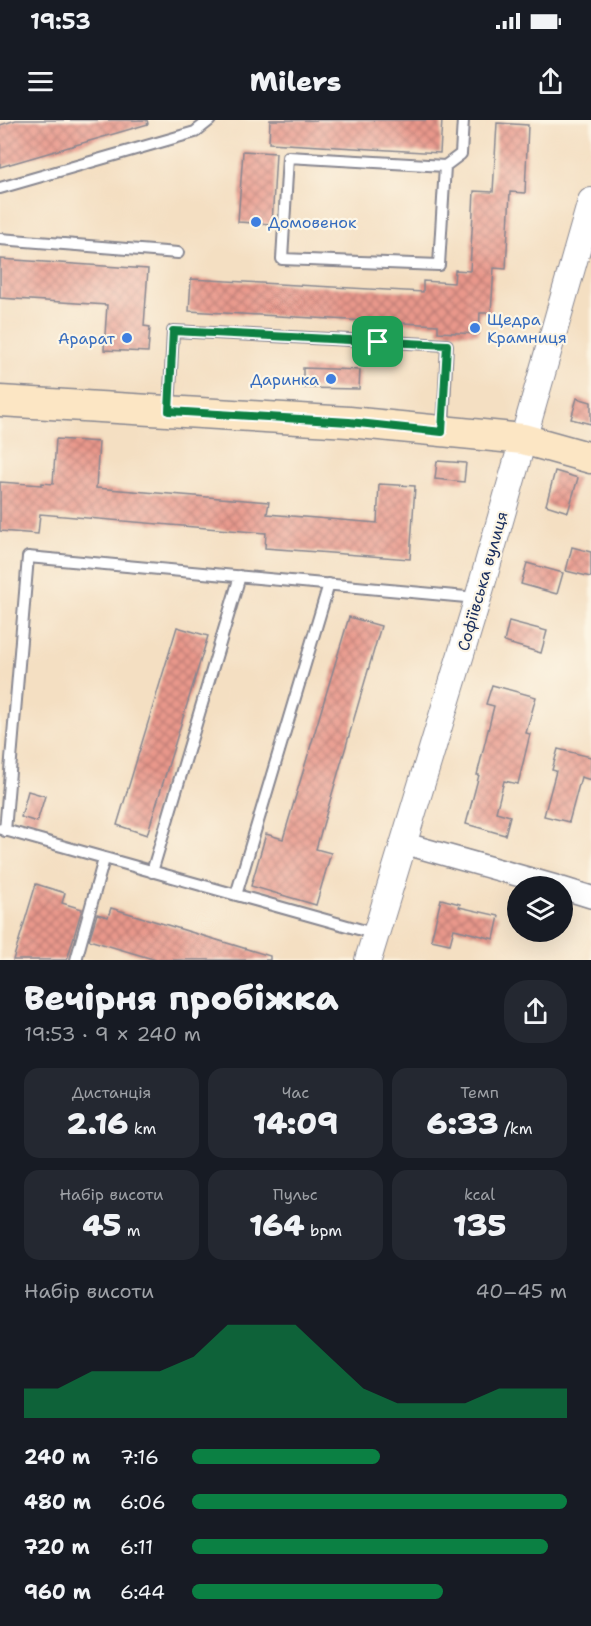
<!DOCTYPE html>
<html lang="uk">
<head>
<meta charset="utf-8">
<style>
  :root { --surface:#171b24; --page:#242831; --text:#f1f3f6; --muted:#9ea1a6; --accent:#0b8043 }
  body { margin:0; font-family:"Shantell Sans",sans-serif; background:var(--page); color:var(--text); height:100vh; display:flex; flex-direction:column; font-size:22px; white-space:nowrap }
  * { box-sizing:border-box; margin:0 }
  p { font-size:20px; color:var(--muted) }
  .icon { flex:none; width:33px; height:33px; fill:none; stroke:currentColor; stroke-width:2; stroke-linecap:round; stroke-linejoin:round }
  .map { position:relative; height:840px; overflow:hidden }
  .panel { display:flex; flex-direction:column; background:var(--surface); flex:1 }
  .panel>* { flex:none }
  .buttons { position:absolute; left:507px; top:756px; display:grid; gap:12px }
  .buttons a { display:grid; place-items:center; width:66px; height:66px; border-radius:50%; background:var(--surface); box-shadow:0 6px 24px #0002; font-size:30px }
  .pin { position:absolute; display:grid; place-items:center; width:51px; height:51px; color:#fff; margin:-26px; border-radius:12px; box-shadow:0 3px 9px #0006 }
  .round { display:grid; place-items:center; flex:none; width:63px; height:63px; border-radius:24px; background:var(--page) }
  .head { display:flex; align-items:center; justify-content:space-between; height:102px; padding:0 24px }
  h1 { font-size:33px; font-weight:800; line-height:45px }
  .metrics { display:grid; grid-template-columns:repeat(3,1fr); gap:9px; height:102px; padding:6px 24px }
  .metrics div { display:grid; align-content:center; border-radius:15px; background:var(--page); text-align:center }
  .metrics b { font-size:30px; font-weight:800 }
  .metrics small { font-size:16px; font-weight:400 }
  .metrics p { font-size:16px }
  .chart { height:168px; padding:12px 24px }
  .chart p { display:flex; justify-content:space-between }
  .chart svg { width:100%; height:108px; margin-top:6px; fill:var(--accent); opacity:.7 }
  ul { padding:0 24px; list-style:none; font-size:20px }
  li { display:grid; grid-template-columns:96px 72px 1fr; align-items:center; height:45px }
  li i { height:15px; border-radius:8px; background:var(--accent) }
  .status { display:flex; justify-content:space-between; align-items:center; height:42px; padding:0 30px; background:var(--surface); direction:ltr }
  .status svg { height:16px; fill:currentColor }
  header { display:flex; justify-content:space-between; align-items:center; height:78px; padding:0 24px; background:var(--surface); font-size:27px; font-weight:800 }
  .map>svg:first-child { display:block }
  .building { fill:url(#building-cross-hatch) }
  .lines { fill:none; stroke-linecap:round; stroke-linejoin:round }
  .service-casing { stroke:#888790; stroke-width:14 }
  .minor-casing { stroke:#888790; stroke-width:24 }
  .tertiary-casing { stroke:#888790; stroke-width:28 }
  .secondary-casing { stroke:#888790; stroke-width:33 }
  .service { stroke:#fff; stroke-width:10 }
  .minor { stroke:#fff; stroke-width:21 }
  .tertiary { stroke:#fff; stroke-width:26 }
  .secondary { stroke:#fce6c4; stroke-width:30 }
  .route-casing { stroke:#fff; stroke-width:12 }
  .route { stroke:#0b8043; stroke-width:8 }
  .shop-dot { fill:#3f7fe0; stroke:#fcf5e5; stroke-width:2 }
  .labels { text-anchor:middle; stroke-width:4.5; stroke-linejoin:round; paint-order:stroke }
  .shop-label { font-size:16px; fill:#366cbe; stroke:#fcf5e5; text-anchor:start }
  .street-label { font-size:16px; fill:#1b2f5e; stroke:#fcf5e5 }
</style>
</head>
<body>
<div class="status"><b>19:53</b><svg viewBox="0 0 49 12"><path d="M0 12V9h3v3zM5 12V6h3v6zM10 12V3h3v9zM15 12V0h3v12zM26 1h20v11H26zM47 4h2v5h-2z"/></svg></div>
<header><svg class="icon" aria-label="menu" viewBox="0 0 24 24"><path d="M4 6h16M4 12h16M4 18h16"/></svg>Milers<svg class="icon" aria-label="share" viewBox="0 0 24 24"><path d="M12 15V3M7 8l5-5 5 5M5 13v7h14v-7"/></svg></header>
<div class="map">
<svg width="591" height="840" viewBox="0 0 591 840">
  <defs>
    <pattern id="building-cross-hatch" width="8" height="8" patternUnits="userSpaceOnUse" patternTransform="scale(1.5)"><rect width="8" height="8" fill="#e9988b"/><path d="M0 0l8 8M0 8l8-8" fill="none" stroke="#bc7c75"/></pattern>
  </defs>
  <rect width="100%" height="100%" fill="#fcf5e5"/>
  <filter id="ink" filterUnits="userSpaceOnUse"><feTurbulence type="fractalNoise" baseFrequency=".0167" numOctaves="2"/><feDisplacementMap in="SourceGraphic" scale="12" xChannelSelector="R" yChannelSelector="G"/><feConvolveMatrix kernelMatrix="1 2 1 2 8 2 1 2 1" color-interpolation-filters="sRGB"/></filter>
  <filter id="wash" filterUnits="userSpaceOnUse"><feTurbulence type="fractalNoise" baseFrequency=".008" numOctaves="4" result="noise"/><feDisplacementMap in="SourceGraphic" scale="24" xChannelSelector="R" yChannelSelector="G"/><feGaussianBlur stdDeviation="1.35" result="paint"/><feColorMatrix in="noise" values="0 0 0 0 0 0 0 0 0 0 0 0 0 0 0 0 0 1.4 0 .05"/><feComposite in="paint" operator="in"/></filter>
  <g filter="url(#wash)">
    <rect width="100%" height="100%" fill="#f4dfc2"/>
    <g id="blocks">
      <path class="building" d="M16,0H147L148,4L0,47V5Z
        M270,0H442L440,33L269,23Z
        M497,3L528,5L525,73L510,72L506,149L494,148L491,193H480L479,214L438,212V205L189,191L191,159L423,172V161L454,163L455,150L470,151L474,71L493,72Z
        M243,31L276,33L272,104L238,102Z
        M0,139L148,149L144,206L150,207L148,232L104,230L107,185L0,178Z
        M303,248L360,250L359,269L303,268Z
        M577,278L591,282V304L571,299Z
        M56,319L99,322L96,368L269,382L267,394L377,403L379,364L415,366L410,439L265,428L266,413L40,394L38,414L0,411V362L42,365V363L53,364Z
        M437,341L466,343L464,362L435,359Z
        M555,351L578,358L568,392L546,385Z
        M572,427L591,432V457L566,451Z
        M527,443L563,453L557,474L521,464Z
        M349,497L381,506L316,729L331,733L316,785L251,766L266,714L283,719Z
        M509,501L547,511L541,533L504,522Z
        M177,507L208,516L147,715L117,705Z
        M492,565L536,577L526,613L530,614L518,664L504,661L496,692L510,696L505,715L466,704L479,655H477L494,586L486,584Z
        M558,629L591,637V660L581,657L569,702L544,696L556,651L552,650Z
        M28,671L45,676L37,702L21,697Z
        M36,764L65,773L62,783L82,789L67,840H13Z
        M441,779L460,784L459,787L499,796L494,819L454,809L450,824L431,820Z
        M111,788L270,836V840H156L89,820L97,794L108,797Z"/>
    </g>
  </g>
  <g filter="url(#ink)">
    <use href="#blocks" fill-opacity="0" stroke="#888790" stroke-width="1.5"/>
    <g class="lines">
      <g class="service-casing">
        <path id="service" d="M445,46L288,37L282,139L439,145L445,46L461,34L463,0
          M0,68L195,12L210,0
          M0,119L178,133
          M169,291L173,211L447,225L443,308
          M1,709L376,814
          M5,711L28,437L477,478
          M152,752L240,456
          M236,775L329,464
          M77,840H76L104,739"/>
      </g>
      <g class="minor-casing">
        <path id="minor" d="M403,723L556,766
          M562,768L591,777"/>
      </g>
      <g class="tertiary-casing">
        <path id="tertiary" d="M368,840L478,478L591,81"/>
      </g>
      <g class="secondary-casing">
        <path id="secondary" d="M0,281L349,302L523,319L591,338"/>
      </g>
      <use href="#service" class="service"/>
      <use href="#minor" class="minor"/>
      <use href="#tertiary" class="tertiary"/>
      <use href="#secondary" class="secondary"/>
    </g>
  </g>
  <g class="lines" filter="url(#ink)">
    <g class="route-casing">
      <path id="route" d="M173,211L447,225L442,312L349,302L169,291Z"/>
    </g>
    <use href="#route" class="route"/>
  </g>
  <g class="shop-dot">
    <circle cx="256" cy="102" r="6"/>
    <circle cx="475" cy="208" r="6"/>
    <circle cx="127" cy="218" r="6"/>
    <circle cx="331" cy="259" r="6"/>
  </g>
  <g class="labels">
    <g class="shop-label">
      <text x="268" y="108">Домовенок</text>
      <text x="487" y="205">Щедра<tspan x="487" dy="18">Крамниця</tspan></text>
      <text x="115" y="224" text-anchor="end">Арарат</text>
      <text x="319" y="265" text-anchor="end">Даринка</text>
    </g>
    <g class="street-label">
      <text transform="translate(482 461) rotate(-74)" y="6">Софіївська вулиця</text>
    </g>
  </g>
</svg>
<div class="buttons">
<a><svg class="icon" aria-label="layers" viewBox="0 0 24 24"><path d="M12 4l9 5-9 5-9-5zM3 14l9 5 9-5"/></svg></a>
</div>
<div class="pin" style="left:378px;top:222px;background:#1e9e55"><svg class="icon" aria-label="arrive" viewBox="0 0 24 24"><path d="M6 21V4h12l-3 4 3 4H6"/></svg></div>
</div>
<section class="panel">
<div class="head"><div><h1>Вечірня пробіжка</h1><p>19:53 · 9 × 240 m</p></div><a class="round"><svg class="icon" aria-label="share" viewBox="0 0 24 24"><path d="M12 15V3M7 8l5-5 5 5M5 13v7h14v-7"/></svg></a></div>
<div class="metrics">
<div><p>Дистанція</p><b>2.16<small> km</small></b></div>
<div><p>Час</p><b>14:09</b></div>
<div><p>Темп</p><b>6:33<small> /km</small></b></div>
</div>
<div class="metrics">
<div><p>Набір висоти</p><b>45<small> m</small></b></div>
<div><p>Пульс</p><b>164<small> bpm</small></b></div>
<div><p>kcal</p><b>135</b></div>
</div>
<div class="chart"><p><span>Набір висоти</span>40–45 m</p>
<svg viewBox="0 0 160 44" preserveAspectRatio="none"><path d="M0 44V32L10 32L20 25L30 25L40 25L50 19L60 6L70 6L80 6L90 19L100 32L110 38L120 38L130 38L140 32L150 32L160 32V44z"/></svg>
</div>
<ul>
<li><b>240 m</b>7:16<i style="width:50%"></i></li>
<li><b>480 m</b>6:06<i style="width:100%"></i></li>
<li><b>720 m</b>6:11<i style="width:95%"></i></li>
<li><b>960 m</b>6:44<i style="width:67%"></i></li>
</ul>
</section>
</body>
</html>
